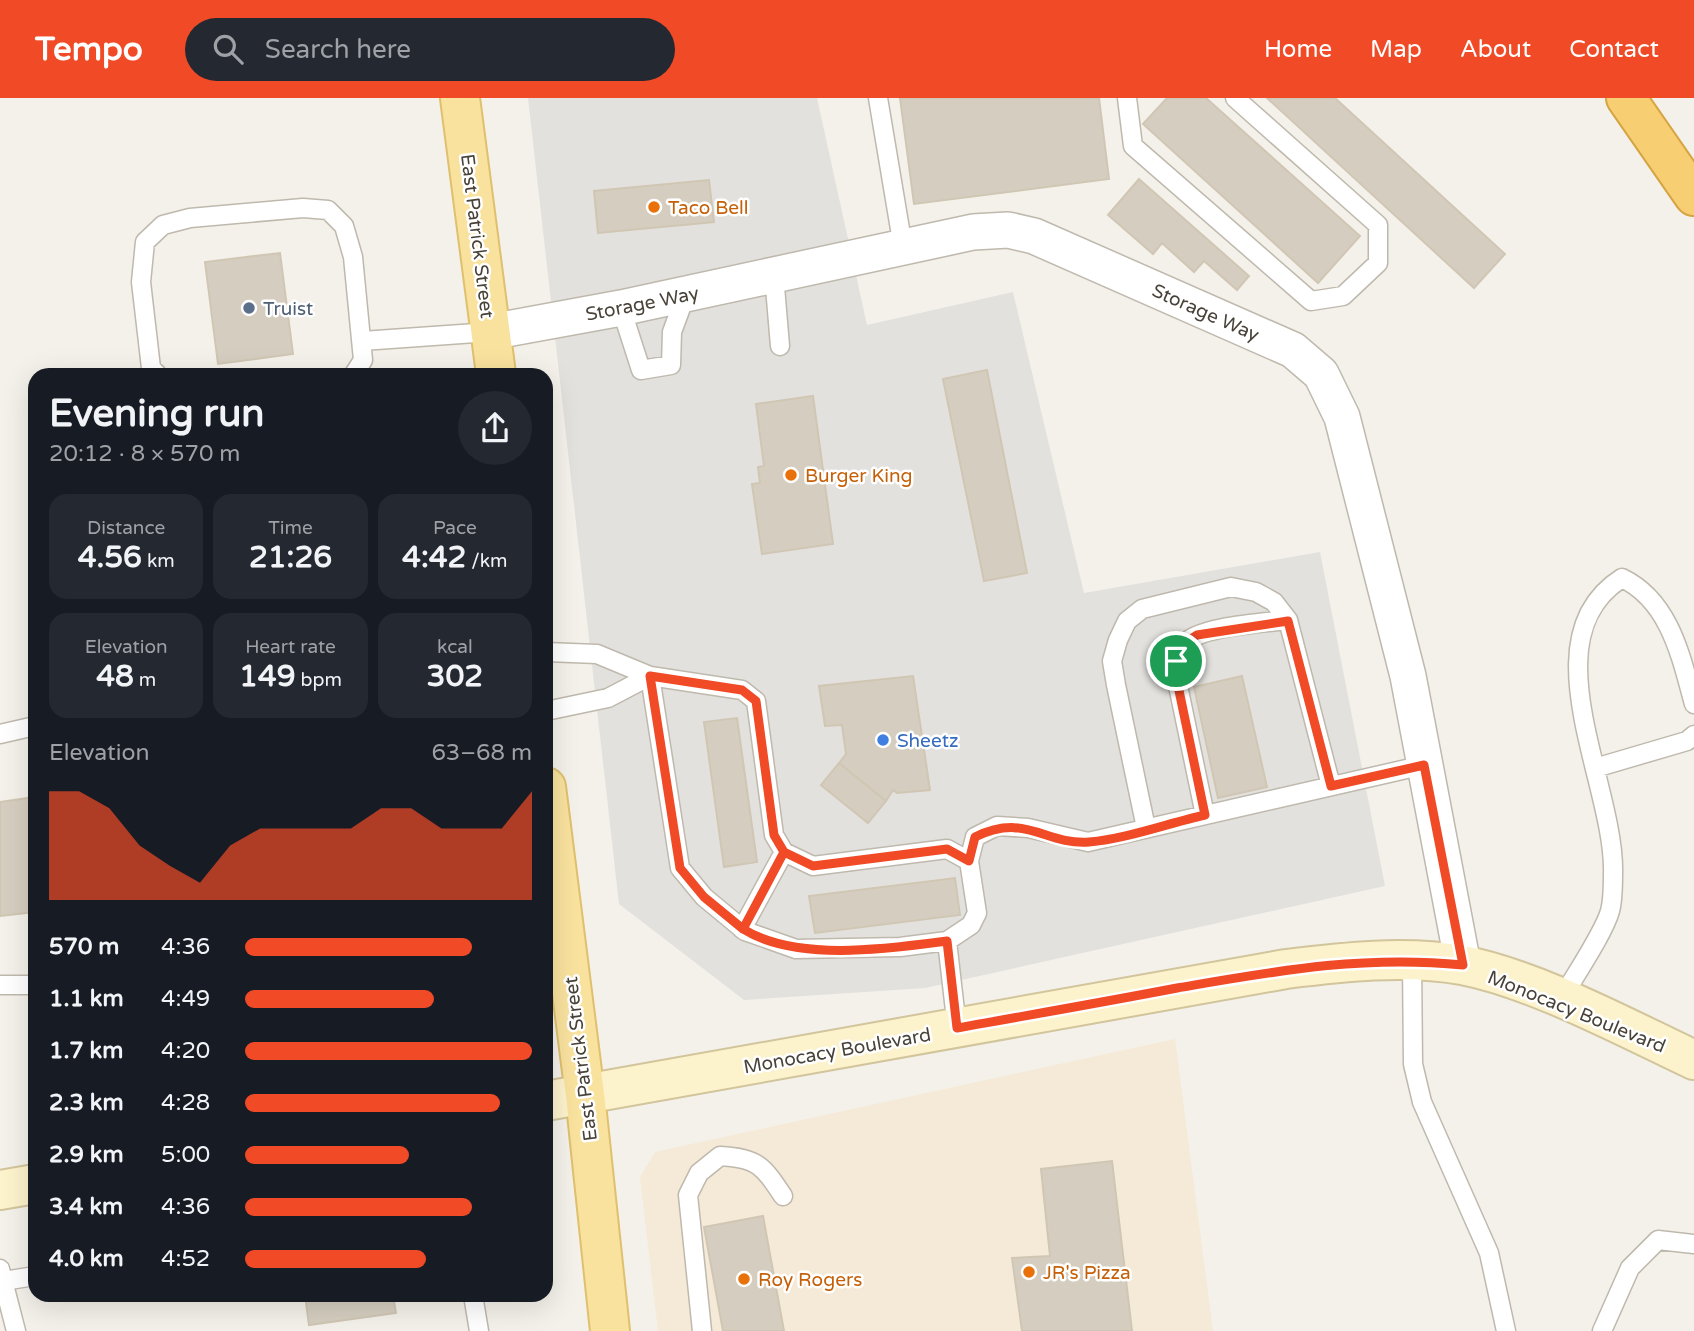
<!DOCTYPE html>
<html lang="en">
<head>
<meta charset="utf-8">
<style>
  :root { --surface:#171b24; --page:#242831; --text:#f1f3f6; --muted:#9ea1a6; --accent:#f04a26 }
  body { margin:0; font-family:"Varela Round",sans-serif; background:var(--page); color:var(--text); height:100vh; display:flex; flex-direction:column; font-size:26px; white-space:nowrap }
  * { box-sizing:border-box; margin:0 }
  p { font-size:23px; color:var(--muted) }
  .icon { flex:none; width:38px; height:38px; fill:none; stroke:currentColor; stroke-width:2; stroke-linecap:round; stroke-linejoin:round }
  .map { position:relative; flex:1; overflow:hidden }
  .side { position:absolute; left:28px; top:270px; width:525px; height:934px; display:flex; flex-direction:column; background:var(--surface); border-radius:21px; box-shadow:0 7px 28px #0002 }
  .side>* { flex:none }
  .pin { position:absolute; display:grid; place-items:center; width:60px; height:60px; color:#fff; margin:-30px; border:4px solid #fff; border-radius:50%; box-shadow:0 2px 7px #0007 }
  .round { display:grid; place-items:center; flex:none; width:74px; height:74px; border-radius:37px; background:var(--page) }
  .summary { display:flex; align-items:center; justify-content:space-between; height:119px; padding:0 21px }
  h1 { font-size:38px; font-weight:800; line-height:52px }
  .figures { display:grid; grid-template-columns:repeat(3,1fr); gap:10px; height:119px; padding:7px 21px }
  .figures div { display:grid; align-content:center; border-radius:18px; background:var(--page); text-align:center }
  .figures b { font-size:30px; font-weight:800 }
  .figures small { font-size:19px; font-weight:400 }
  .figures p { font-size:19px }
  .chart { height:196px; padding:14px 21px }
  .chart p { display:flex; justify-content:space-between }
  .chart svg { width:100%; height:126px; margin-top:7px; fill:var(--accent); opacity:.7 }
  ul { padding:0 21px; list-style:none; font-size:23px }
  li { display:grid; grid-template-columns:112px 84px 1fr; align-items:center; height:52px }
  li i { height:18px; border-radius:9px; background:var(--accent) }
  header { display:flex; align-items:center; gap:42px; box-sizing:border-box; height:98px; padding:0 35px; background:var(--accent); color:#fff }
  header strong { font-size:33px }
  nav { display:flex; gap:38px; margin-inline-start:auto; font-size:24px }
  .search { width:490px; height:63px; background:var(--page); display:flex; align-items:center; gap:18px; box-sizing:border-box; padding:0 24px; border-radius:38px; color:var(--muted); font-size:26px }
  .map>svg:first-child { display:block }
  .commercial { fill:#f5e9d7 }
  .parking { fill:#e3e1de }
  .building { fill:#d5cec0; stroke:#d0c6b3; stroke-width:2 }
  .lines { fill:none; stroke-linecap:round; stroke-linejoin:round }
  .service-casing { stroke:#bfb9ad; stroke-width:21 }
  .minor-casing { stroke:#bfb9ad; stroke-width:38 }
  .secondary-casing { stroke:#d2c59c; stroke-width:42 }
  .primary-casing { stroke:#dfc06e; stroke-width:42 }
  .motorway-casing { stroke:#d6a442; stroke-width:42 }
  .service { stroke:#fff; stroke-width:18 }
  .minor { stroke:#fff; stroke-width:35 }
  .secondary { stroke:#fcf2cc; stroke-width:38 }
  .primary { stroke:#f9e29e; stroke-width:38 }
  .motorway { stroke:#f7ce72; stroke-width:38 }
  .route-casing { stroke:#fff; stroke-width:14 }
  .route { stroke:#f04a26; stroke-width:9 }
  .food-dot { fill:#e8710a; stroke:#fff; stroke-width:2.5 }
  .service-dot { fill:#5c6f8a; stroke:#fff; stroke-width:2.5 }
  .shop-dot { fill:#3f7fe0; stroke:#fff; stroke-width:2.5 }
  .labels { text-anchor:middle; stroke-width:5; stroke-linejoin:round; paint-order:stroke }
  .food-label { font-size:19px; fill:#c56008; stroke:#fff; text-anchor:start }
  .street-label { font-size:19px; fill:#484238; stroke:#fff }
  .service-label { font-size:19px; fill:#4e5e75; stroke:#fff; text-anchor:start }
  .shop-label { font-size:19px; fill:#366cbe; stroke:#fff; text-anchor:start }
</style>
</head>
<body>
<header>
<strong>Tempo</strong>
<div class="search"><svg class="icon" aria-label="search" viewBox="0 0 24 24"><circle cx="10" cy="10" r="6"/><path d="M15 15l6 6"/></svg>Search here</div>
<nav><a>Home</a><a>Map</a><a>About</a><a>Contact</a></nav>
</header>
<div class="map">
<svg width="1694" height="1233" viewBox="0 0 1694 1233">
  <rect width="100%" height="100%" fill="#f4f1ea"/>
  <path class="commercial" d="M1175,941L1213,1233H658L640,1079L655,1054Z"/>
  <path class="parking" d="M528,0H817L867,227L1013,194L1084,495L1320,454L1385,788L925,890L744,902L619,806Z"/>
  <path class="building" d="M900,0H1099L1109,81L914,106Z
    M1167,0H1206L1360,138L1318,185L1143,26Z
    M1267,0H1335L1505,156L1474,190Z
    M1139,81L1249,178L1237,192L1204,163L1194,174L1162,145L1153,156L1108,117Z
    M709,82L714,124L598,135L594,93Z
    M280,155L293,256L218,266L205,164Z
    M987,272L1027,475L984,483L943,281Z
    M813,298L833,446L762,456L752,386L760,385L758,369L764,368L756,306Z
    M913,578L930,692L897,695L893,692L886,703L839,665L846,656L842,627L825,628L819,588Z
    M1242,578L1267,689L1218,700L1194,589Z
    M737,620L757,764L724,769L704,624Z
    M839,665L886,703L868,725L821,687Z
    M35,699V814L0,818V704Z
    M955,780L960,817L815,835L809,798Z
    M1112,1063L1132,1233H1022L1012,1160L1050,1158L1041,1071Z
    M763,1118L784,1233H723L704,1129Z
    M305,1197H393L396,1215L309,1227Z"/>
  <g class="lines">
    <g class="service-casing">
      <path id="service" d="M878,0L903,149
        M1127,0L1133,48L1311,203L1343,198L1378,165V127L1235,0
        M774,177L780,248
        M621,210L641,272L671,267L672,234L686,196
        M362,243L490,234
        M157,276L151,270L141,184L145,144L163,127L190,120L303,110L328,112L344,128L353,159L363,262L354,276
        M546,554L597,556L650,578L742,592L756,603L774,737L784,754L813,768L947,751L969,763
        M650,578L680,770L704,799L745,833L796,851L900,849L947,843
        M546,613L608,600L650,578
        M0,636L35,628
        M1595,670L1687,643L1694,637
        M1205,717L1177,583C1176,571 1175,557 1183,547C1198,528 1264,525 1288,522
        M1146,730L1116,587L1112,563L1118,542L1127,523L1142,511L1231,489L1256,494L1274,504L1288,522L1331,688
        M742,831L784,754
        M1412,862L1413,966L1422,1004L1489,1155L1506,1233
        M0,887H35
        M1561,902C1573,880 1604,835 1610,813C1613,802 1613,787 1613,776C1616,688 1527,540 1622,480C1670,503 1681,559 1694,606
        M957,930L947,843L971,827L977,815L969,763L975,739L997,728L1028,730L1088,744L1424,667
        M0,1171L16,1233
        M3,1183L35,1178
        M473,1197L479,1233
        M702,1233L688,1097L699,1075L720,1058C758,1060 763,1068 783,1098
        M1602,1233L1630,1170L1658,1142L1694,1146"/>
    </g>
    <g class="minor-casing">
      <path id="minor" d="M490,234L621,210L973,134L1008,132L1034,138L1293,252L1321,276L1342,319L1408,578L1463,867"/>
    </g>
    <g class="secondary-casing">
      <path id="secondary" d="M546,1003L1286,871C1344,864 1404,857 1462,867C1535,881 1626,930 1694,962
        M0,1092L35,1086"/>
    </g>
    <g class="primary-casing">
      <path id="primary" d="M460,0L496,276
        M546,689L585,997L610,1233"/>
    </g>
    <g class="motorway-casing">
      <path id="motorway" d="M1626,0L1694,98"/>
    </g>
    <use href="#service" class="service"/>
    <use href="#minor" class="minor"/>
    <use href="#secondary" class="secondary"/>
    <use href="#primary" class="primary"/>
    <use href="#motorway" class="motorway"/>
  </g>
  <g class="lines">
    <g class="route-casing">
      <path id="route" d="M1176,563L1177,583L1205,717C1169,725 1126,741 1089,744C1044,747 1026,714 975,739L969,763L947,751L813,768L784,754L743,831L704,799L680,770L650,578L742,592L756,603L774,737L784,754L743,831C796,864 887,851 947,843L957,930C1030,917 1104,904 1177,890C1277,873 1361,857 1463,867L1424,667L1331,688L1288,523L1197,537L1182,547L1176,563"/>
    </g>
    <use href="#route" class="route"/>
  </g>
  <g class="food-dot">
    <circle cx="654" cy="109" r="7"/>
    <circle cx="791" cy="377" r="7"/>
    <circle cx="1029" cy="1174" r="7"/>
    <circle cx="744" cy="1181" r="7"/>
  </g>
  <circle class="service-dot" cx="249" cy="210" r="7"/>
  <circle class="shop-dot" cx="883" cy="642" r="7"/>
  <g class="labels">
    <g class="food-label">
      <text x="668" y="116">Taco Bell</text>
      <text x="805" y="384">Burger King</text>
      <text x="1043" y="1181">JR's Pizza</text>
      <text x="758" y="1188">Roy Rogers</text>
    </g>
    <g class="street-label">
      <text transform="translate(478 138) rotate(83)" y="7">East Patrick Street</text>
      <text transform="translate(642 205) rotate(-11)" y="7">Storage Way</text>
      <text transform="translate(1206 214) rotate(24)" y="7">Storage Way</text>
      <text transform="translate(1577 913) rotate(22)" y="7">Monocacy Boulevard</text>
      <text transform="translate(837 952) rotate(-10)" y="7">Monocacy Boulevard</text>
      <text transform="translate(580 961) rotate(-97)" y="7">East Patrick Street</text>
    </g>
    <g class="service-label">
      <text x="263" y="217">Truist</text>
    </g>
    <g class="shop-label">
      <text x="897" y="649">Sheetz</text>
    </g>
  </g>
</svg>
<div class="pin" style="left:1176px;top:563px;background:#1e9e55"><svg class="icon" aria-label="arrive" viewBox="0 0 24 24"><path d="M6 21V4h12l-3 4 3 4H6"/></svg></div>
<section class="side">
<div class="summary"><div><h1>Evening run</h1><p>20:12 · 8 × 570 m</p></div><a class="round"><svg class="icon" aria-label="share" viewBox="0 0 24 24"><path d="M12 15V3M7 8l5-5 5 5M5 13v7h14v-7"/></svg></a></div>
<div class="figures">
<div><p>Distance</p><b>4.56<small> km</small></b></div>
<div><p>Time</p><b>21:26</b></div>
<div><p>Pace</p><b>4:42<small> /km</small></b></div>
</div>
<div class="figures">
<div><p>Elevation</p><b>48<small> m</small></b></div>
<div><p>Heart rate</p><b>149<small> bpm</small></b></div>
<div><p>kcal</p><b>302</b></div>
</div>
<div class="chart"><p><span>Elevation</span>63–68 m</p>
<svg viewBox="0 0 160 44" preserveAspectRatio="none"><path d="M0 44V6L10 6L20 12L30 25L40 32L50 38L60 25L70 19L80 19L90 19L100 19L110 12L120 12L130 19L140 19L150 19L160 6V44z"/></svg>
</div>
<ul>
<li><b>570 m</b>4:36<i style="width:79%"></i></li>
<li><b>1.1 km</b>4:49<i style="width:66%"></i></li>
<li><b>1.7 km</b>4:20<i style="width:100%"></i></li>
<li><b>2.3 km</b>4:28<i style="width:89%"></i></li>
<li><b>2.9 km</b>5:00<i style="width:57%"></i></li>
<li><b>3.4 km</b>4:36<i style="width:79%"></i></li>
<li><b>4.0 km</b>4:52<i style="width:63%"></i></li>
</ul>
</section>
</div>
</body>
</html>
